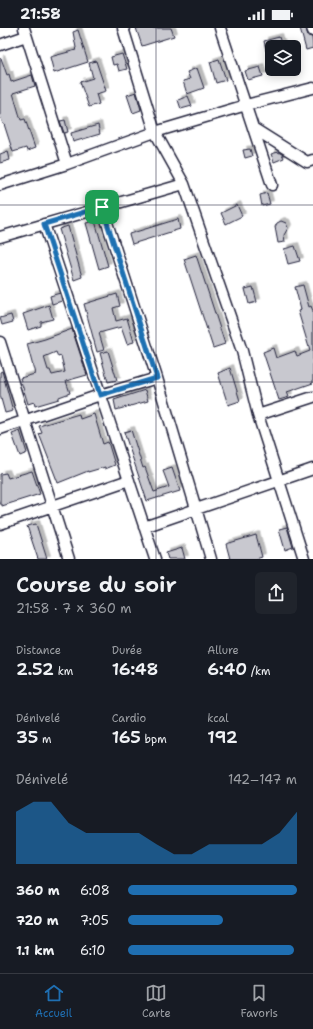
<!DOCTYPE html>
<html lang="fr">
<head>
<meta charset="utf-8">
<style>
  :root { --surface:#171b24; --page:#20242c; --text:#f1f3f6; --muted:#9ea1a6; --line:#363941; --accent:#1f6fb2 }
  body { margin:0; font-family:"Shantell Sans",sans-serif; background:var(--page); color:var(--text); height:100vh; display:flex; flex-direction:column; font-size:15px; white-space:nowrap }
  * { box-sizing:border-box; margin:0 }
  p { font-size:13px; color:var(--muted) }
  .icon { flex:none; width:22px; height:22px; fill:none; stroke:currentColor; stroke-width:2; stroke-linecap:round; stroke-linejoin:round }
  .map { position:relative; height:531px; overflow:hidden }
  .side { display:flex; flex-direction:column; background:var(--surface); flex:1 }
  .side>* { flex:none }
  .fabs { position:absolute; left:265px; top:12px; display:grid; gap:8px }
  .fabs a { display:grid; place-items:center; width:36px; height:36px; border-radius:6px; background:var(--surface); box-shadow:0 2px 10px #0003; font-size:20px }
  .pin { position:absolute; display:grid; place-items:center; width:34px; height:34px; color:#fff; margin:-17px; border-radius:8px; box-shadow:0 2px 6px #0006 }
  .round { display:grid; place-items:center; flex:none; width:42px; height:42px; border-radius:6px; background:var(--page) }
  .headline { display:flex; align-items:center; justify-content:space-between; height:68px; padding:0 16px }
  h1 { font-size:22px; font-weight:600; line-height:30px }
  .stats { display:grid; grid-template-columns:repeat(3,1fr); gap:6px; height:68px; padding:4px 16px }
  .stats div { display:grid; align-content:center }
  .stats b { font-size:17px; font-weight:600 }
  .stats small { font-size:11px; font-weight:400 }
  .stats p { font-size:11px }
  .chart { height:112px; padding:8px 16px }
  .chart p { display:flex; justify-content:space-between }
  .chart svg { width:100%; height:72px; margin-top:4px; fill:var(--accent); opacity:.7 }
  ul { padding:0 16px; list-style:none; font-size:13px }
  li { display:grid; grid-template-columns:64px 48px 1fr; align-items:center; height:30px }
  li i { height:10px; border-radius:5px; background:var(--accent) }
  .status { display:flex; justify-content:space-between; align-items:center; height:28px; padding:0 20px; background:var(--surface); direction:ltr }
  .status svg { height:11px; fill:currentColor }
  .menu { display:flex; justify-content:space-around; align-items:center; height:56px; border-top:1px solid var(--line); background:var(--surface); font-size:11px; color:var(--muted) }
  .menu a { display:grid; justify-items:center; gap:2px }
  .menu .current { color:var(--accent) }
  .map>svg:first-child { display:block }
  .building { fill:#c8c8cf; stroke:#22223b; fill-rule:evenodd; filter:url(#shadow) }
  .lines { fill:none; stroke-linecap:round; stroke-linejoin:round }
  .minor-casing { stroke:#22223b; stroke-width:13 }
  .minor { stroke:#fff; stroke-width:10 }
  .route-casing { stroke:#fff; stroke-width:8 }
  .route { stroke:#1f6fb2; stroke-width:5 }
  .grid { fill:none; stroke:#22223b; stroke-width:1; stroke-opacity:0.55 }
</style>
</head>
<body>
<div class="status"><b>21:58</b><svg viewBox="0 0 49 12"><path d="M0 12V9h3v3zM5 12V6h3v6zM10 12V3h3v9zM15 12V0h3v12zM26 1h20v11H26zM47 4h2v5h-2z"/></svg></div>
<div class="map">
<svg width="313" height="531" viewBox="0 0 313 531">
  <defs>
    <filter id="shadow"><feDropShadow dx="3.5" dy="-3.5" stdDeviation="0" flood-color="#0004"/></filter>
  </defs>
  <rect width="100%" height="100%" fill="#fff"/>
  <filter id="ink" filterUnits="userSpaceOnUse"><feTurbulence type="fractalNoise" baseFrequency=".025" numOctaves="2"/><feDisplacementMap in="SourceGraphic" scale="8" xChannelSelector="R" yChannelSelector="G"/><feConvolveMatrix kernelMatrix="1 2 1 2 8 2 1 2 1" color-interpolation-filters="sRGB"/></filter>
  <g filter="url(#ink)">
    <path class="building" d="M136,0H171L174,8L142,18Z
      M300,0H306L308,8L312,9L313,20L306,22Z
      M78,2L88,34L54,45L50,29L76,22L75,21L76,20L73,4Z
      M279,9L282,19H272V21L266,23L264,13Z
      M122,26L127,41L119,43L117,36L113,37L111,29Z
      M1,30L7,47L9,46L11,54L32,47L35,58L13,65L21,92L25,91L35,120L27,123L26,120L13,124L4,96H3L0,88V31Z
      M219,31L226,52L216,55L210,34Z
      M96,33L106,63L96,66L99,76L89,79L80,54L93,50L89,35Z
      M260,39L263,48L248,52L245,43Z
      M197,40L204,60L187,66L183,53L190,51L187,44Z
      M136,64L141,82L133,85L127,67Z
      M188,68L192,78L181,81L178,72Z
      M65,92L68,104L64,105L60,93Z
      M98,97L100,106L73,114L71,105Z
      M250,121L252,128L245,130L243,122Z
      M8,123L10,132L0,135V126Z
      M278,124L282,126L284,130L274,134L271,126Z
      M267,165L270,176L262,178L260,167Z
      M237,177L242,188L226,196L221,185Z
      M178,191L180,201L132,216L129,206Z
      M95,193L108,238L99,241L86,195Z
      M281,193L286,195L288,200L284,207L285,214L278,215L275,199L277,195Z
      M68,198L82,249L74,252L59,201Z
      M295,218L300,233L288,236L284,221Z
      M196,227L225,316L213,320L184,231Z
      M303,257L309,279L311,278L313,283V355L287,364L289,369L279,372L263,324L273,320L276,330L295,323L297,328L310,323L298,283L301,282L295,259Z
      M253,259L257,274L249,276L245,261Z
      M60,265L62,273L52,276L50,268Z
      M117,266L120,278L113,280L116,293L127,290L134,314L127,316L121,299L99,305L104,322L97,324L84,276Z
      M49,277L53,291L41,294V298L28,302L23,286Z
      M11,287L13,294L2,297L0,290Z
      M72,301L87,347L66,353L70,365L59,369V371L35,378L34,374L28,376L20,350L35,346L27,316L45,311ZM56,324L58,329L61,328L65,344L52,347L50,342H48L44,329Z
      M108,323L117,352L108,354L100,325Z
      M230,340L240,373L228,377L218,345Z
      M2,343L13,383L5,385L0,367V344Z
      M145,362L148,373L116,382L114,372Z
      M79,386L80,391L94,386L103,416L108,414L115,437L105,441V439L88,444V443L58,455L39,406L42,405L39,398Z
      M131,402L143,440L145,439L154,464L169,459L163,443L172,440L180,463L147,473L124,404Z
      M20,403L27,425L20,428L12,406Z
      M32,443L40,466L2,478V476H0V446L6,445L8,450Z
      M36,496L47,531H38L27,498Z
      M287,499L293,519L285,522L279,501Z
      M256,507L262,529L256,531H230L226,516Z
      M182,520L185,531H168L166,525Z"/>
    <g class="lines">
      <g class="minor-casing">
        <path id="minor" d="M24,0L67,136
          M123,0L155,104L184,156L242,323L258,387L304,531
          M220,0L272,157
          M312,0L313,3
          M0,17L26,8
          M253,100L307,134L313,132
          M0,157L67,136L155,104L246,77L313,60
          M102,179L157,350L211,531
          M44,196L155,531
          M0,209L184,156
          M0,314L69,531
          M258,387L313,369
          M0,401L100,367L157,350
          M0,496L129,452
          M144,499L313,441"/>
      </g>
      <use href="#minor" class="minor"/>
    </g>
  </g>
  <g class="lines" filter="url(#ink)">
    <g class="route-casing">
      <path id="route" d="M102,179L157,350L100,367L44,196Z"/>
    </g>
    <use href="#route" class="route"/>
  </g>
  <path class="grid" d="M156,0V531M0,177H313M0,354H313"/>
</svg>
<div class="fabs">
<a><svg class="icon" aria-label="layers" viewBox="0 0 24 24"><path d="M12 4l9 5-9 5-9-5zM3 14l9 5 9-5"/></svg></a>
</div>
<div class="pin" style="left:102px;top:179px;background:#1e9e55"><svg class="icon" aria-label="arrive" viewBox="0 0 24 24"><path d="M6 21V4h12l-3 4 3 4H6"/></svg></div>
</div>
<section class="side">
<div class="headline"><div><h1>Course du soir</h1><p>21:58 · 7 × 360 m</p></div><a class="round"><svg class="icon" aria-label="share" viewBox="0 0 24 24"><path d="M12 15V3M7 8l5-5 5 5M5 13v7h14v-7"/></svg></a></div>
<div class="stats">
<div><p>Distance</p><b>2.52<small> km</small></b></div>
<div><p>Durée</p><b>16:48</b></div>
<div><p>Allure</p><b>6:40<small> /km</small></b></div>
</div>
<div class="stats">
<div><p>Dénivelé</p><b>35<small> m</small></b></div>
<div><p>Cardio</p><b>165<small> bpm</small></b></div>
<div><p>kcal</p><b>192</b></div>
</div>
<div class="chart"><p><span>Dénivelé</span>142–147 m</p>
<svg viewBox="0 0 160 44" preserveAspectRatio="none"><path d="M0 44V12L10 6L20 6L30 19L40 25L50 25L60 25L70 25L80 32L90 38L100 38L110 32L120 32L130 32L140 32L150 25L160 12V44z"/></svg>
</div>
<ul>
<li><b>360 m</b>6:08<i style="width:100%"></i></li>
<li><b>720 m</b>7:05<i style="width:56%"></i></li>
<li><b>1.1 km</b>6:10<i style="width:98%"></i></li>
</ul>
</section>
<nav class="menu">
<a class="current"><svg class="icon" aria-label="home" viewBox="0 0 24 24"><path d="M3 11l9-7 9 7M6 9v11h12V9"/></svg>Accueil</a>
<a><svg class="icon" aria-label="map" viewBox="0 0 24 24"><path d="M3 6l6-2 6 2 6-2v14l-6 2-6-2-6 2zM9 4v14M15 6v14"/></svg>Carte</a>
<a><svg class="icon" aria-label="saved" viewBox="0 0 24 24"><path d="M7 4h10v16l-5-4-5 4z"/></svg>Favoris</a>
</nav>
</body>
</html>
